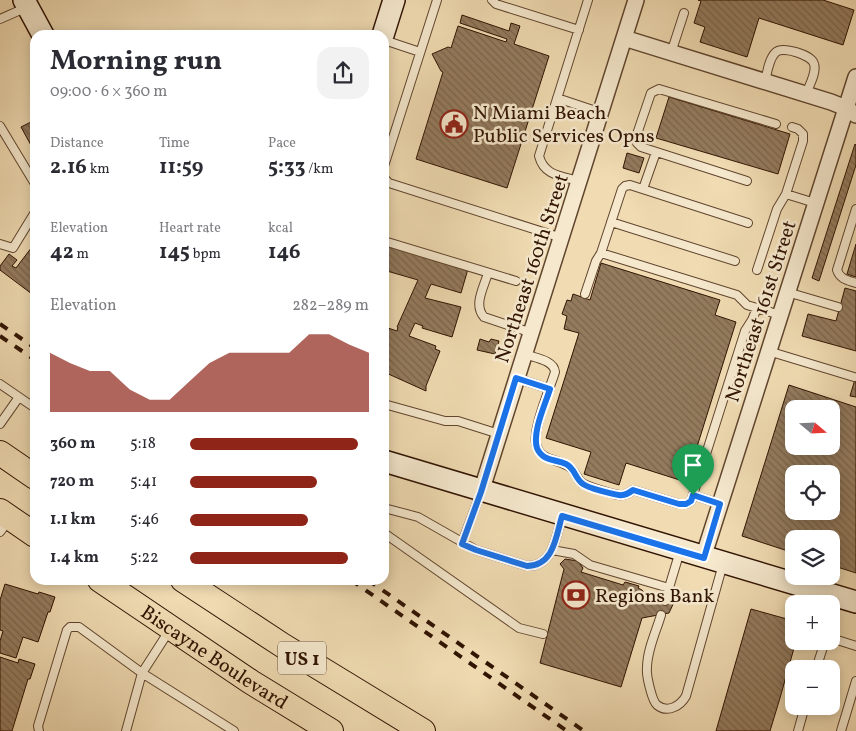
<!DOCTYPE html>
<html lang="en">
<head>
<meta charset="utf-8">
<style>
  :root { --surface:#fff; --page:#f2f2f3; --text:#2b2b33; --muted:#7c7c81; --accent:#8f2418 }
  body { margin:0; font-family:Vollkorn,serif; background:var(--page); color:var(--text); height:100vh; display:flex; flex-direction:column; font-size:19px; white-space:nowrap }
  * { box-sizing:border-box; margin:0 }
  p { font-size:16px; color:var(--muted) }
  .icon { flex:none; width:28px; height:28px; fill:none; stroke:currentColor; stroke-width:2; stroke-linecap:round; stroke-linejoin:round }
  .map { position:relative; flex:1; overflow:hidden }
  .side { position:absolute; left:30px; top:30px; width:359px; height:555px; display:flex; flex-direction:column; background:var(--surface); border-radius:15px; box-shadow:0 2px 12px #0003 }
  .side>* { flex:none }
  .needle { width:32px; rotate:109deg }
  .tools { position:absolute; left:785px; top:400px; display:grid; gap:10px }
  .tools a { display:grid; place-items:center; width:55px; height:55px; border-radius:10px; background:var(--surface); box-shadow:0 2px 12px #0003; font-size:25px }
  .pin { position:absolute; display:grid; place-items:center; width:42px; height:42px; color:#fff; margin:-51px -21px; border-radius:50% 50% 50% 0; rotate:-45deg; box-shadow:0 0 5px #0007 }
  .pin .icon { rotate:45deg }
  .round { display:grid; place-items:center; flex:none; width:52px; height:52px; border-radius:15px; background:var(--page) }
  .head { display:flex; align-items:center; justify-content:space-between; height:85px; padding:0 20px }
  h1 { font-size:28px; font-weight:700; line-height:38px }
  .metrics { display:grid; grid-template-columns:repeat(3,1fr); gap:8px; height:85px; padding:5px 20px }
  .metrics div { display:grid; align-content:center }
  .metrics b { font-size:21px; font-weight:700 }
  .metrics small { font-size:14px; font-weight:400 }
  .metrics p { font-size:14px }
  .chart { height:140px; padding:10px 20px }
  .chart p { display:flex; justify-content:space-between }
  .chart svg { width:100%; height:90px; margin-top:5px; fill:var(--accent); opacity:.7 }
  ul { padding:0 20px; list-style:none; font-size:16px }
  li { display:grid; grid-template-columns:80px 60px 1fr; align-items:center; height:38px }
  li i { height:12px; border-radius:6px; background:var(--accent) }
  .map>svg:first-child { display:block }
  .building { fill:url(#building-back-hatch); stroke:#301302; fill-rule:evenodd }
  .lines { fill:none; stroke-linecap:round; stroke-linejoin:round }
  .lane-casing { stroke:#60452e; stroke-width:10 }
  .street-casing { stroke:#60452e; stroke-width:18 }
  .secondary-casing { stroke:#301302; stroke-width:24 }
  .primary-casing { stroke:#301302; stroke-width:26 }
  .lane { stroke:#f5e8cd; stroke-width:8 }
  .street { stroke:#f5e8cd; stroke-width:15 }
  .secondary { stroke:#f5e8cd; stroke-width:21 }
  .primary { stroke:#f0dbb2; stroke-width:24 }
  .rail { stroke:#301302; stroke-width:4; stroke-dasharray:9 9; stroke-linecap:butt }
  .route-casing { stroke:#fff; stroke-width:10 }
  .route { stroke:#1a73e8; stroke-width:6 }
  .labels { text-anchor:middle; stroke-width:5; stroke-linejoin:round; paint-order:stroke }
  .shield { fill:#f5e8cd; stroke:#6b533f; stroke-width:1 }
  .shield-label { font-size:19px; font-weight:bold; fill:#301302 }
  .poi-label { font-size:20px; fill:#301302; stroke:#f5e8cd; text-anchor:start }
  .street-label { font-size:20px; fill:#301302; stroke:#f5e8cd }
</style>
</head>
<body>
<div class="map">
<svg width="856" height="731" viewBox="0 0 856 731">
  <defs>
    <pattern id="building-back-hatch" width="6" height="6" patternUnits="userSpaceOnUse" patternTransform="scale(1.25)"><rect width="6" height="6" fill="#947b5e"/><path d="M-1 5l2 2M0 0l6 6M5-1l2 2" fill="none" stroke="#79644b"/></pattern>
  </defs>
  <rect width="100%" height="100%" fill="#f0dbb2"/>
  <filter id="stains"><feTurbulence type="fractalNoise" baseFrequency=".004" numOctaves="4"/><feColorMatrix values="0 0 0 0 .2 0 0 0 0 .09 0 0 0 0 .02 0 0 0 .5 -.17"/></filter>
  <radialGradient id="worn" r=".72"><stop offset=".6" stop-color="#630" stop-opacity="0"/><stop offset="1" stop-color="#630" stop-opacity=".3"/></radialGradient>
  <path class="building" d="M698,0H823L854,10L843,45L759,18L747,57L700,42L705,27L694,23L701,1Z
    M462,15L509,31L511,23L520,26L514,44L549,56L507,188L416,159L443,72L441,71L432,54L448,47L451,48L458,26L506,42L507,39L460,23Z
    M669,97L790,134L778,174L656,138Z
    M35,120V145L32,147L21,127Z
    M855,144L856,145V165L819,281L812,278Z
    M627,153L644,158L639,173L623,168Z
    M35,243V290L32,294L0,270V266L9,254L17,260L12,266L16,268Z
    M384,244L468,269L461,293L431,284L425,298L461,307L452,337L422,328L423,326L415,323L409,336L436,346L435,349L440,351L426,386V391L384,372V322L387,324L385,327L397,331L398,327H397L418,280L387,271L384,275Z
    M856,244V277L847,274Z
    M601,263L720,300L715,315L736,322L686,482L626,463L619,485L584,474L591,452L546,438L579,333L564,329L567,316L562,314L567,300L571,301L573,294L590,300Z
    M845,288L856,291V351L802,336L808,314L836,321Z
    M480,339L489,342L491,339L499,341L495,354L477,350Z
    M856,376V397L850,396Z
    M789,385L856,407V573L831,565V539H794V553L742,536ZM794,409H831V446H794ZM794,474H831V511H794Z
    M565,559L578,561L583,568L581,572L623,585L625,582L639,586L638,588L642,590L646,596L647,602L675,600L669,613L642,618L621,687L540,663L564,569L560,564Z
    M5,584L38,594L39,592L55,597L50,612H48L38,642L23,637L16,658L0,653V641L3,631L0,630V600Z
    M751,609L794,621V641H796L780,698L770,731H716Z
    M0,657L18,663L19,659L35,664L30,679H28L12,731H0Z"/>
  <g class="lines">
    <g class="lane-casing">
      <path id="lane" d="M492,0L496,4L579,30
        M0,19L25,8
        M384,40L420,52
        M671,53L684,13
        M765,82C767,73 769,58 776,52C783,46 812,55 814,64C817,72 809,86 806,94
        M557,98L602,113
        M0,126L35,184
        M384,166L437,0
        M384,178L389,183L562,238
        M579,181C562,176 544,176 539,156L588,0
        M747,181L641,147L637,143L636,137L651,93L659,89L776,124
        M643,189L656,152
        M786,194L815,203
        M856,209L837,270C840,279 847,280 856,283
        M611,222L735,261
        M748,223L630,185L625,186L622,189L601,253L737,295L747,305L780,315
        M384,241L516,281
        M0,244L13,248L35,212
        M757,270L777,209L786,194L803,141V134L798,129L792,127
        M488,273C484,287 473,305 484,317L532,333
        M787,292L838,307
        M585,294L596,261L601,253
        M768,351L854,377
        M524,354C535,358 554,360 555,372C550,388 533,428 536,443C539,461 555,458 568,466C575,470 576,478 582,483C588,487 612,494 619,495C625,496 629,493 633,490L679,504H686L691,501L693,495
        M516,378L550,389
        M0,384L35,408
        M384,404L445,421H458L499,434
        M0,424L19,397
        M720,504L693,495L745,331L752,320L757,308
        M384,508L418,517L476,550L527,566C554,566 556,536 562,516
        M0,532L9,520
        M384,533L519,628L543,634
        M462,543L481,492
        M552,550L574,554L590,565L669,588
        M665,601L680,551
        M661,615C656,632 647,650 647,668C646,675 652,701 657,705C668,714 681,705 686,696L723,564
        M831,638L856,646
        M816,669L825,641
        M39,731L38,726L67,630L70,627H79L142,673L234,731
        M126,731L142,673L169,631
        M798,731L805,706
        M841,731L856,681"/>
    </g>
    <g class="street-casing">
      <path id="street" d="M624,38L831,102L846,108L856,115
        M481,492L636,0
        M703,558L856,77"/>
    </g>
    <g class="secondary-casing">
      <path id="secondary" d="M24,0L43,35
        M383,35L394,0
        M384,461L856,602"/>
    </g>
    <g class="primary-casing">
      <g id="primary">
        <path d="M0,453L35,477"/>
        <path d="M0,511L35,535"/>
        <path id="s1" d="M100,580L251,682L331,731"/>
        <path d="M183,580L282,645L423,731"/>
      </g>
    </g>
    <use href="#lane" class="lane"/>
    <use href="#street" class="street"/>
    <use href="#secondary" class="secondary"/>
    <use href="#primary" class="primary"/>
    <path class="rail" d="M0,324L35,348
      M0,336L35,360
      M351,580L567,731
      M368,580L584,731"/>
  </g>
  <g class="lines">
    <g class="route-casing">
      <path id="route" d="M516,378L550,389C545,405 532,432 537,448C542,461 555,459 566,464C575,468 575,479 583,484C588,488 612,494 619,495C625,496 629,493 633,490L679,504H686L691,501L693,495L720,504L704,558L562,516C556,536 554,566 527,566L476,550L462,544L481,492Z"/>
    </g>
    <use href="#route" class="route"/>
  </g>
  <defs>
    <g id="civic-ring" transform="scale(1.4375)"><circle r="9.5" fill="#f5e8cd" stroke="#8f2418" stroke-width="1.5"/><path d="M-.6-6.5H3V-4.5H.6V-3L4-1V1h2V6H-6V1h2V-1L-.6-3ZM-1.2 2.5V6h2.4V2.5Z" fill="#8f2418"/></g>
    <g id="bank-ring" transform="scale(1.4375)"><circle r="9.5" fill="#f5e8cd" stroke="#8f2418" stroke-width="1.5"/><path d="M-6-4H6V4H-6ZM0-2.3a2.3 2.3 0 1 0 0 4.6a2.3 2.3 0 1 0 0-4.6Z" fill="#8f2418"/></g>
  </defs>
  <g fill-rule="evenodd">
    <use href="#civic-ring" x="454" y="124"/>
    <use href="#bank-ring" x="576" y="595"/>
  </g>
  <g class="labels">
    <rect class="shield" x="278" y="641.5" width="48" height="33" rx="4"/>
    <g class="shield-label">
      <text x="302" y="665">US 1</text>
    </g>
    <g class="poi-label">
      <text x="473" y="119">N Miami Beach<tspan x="473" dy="23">Public Services Opns</tspan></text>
      <text x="595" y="602">Regions Bank</text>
    </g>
    <g class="street-label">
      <text transform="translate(531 268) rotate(-72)" y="7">Northeast 160th Street</text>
      <text transform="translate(760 311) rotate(-72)" y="7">Northeast 161st Street</text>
      <text dy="7" stroke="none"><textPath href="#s1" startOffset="138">Biscayne Boulevard</textPath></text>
    </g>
  </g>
  <rect width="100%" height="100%" filter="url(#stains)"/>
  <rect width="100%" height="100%" fill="url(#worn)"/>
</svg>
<div class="tools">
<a><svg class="needle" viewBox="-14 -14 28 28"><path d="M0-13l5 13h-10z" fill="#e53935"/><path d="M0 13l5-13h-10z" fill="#7c7c81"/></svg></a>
<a><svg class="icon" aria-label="locate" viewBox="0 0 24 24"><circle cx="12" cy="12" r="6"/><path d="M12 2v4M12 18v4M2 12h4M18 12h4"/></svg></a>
<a><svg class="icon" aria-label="layers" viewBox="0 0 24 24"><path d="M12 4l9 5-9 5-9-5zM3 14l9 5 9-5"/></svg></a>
<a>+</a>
<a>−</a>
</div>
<div class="pin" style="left:693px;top:495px;background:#1e9e55"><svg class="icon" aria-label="arrive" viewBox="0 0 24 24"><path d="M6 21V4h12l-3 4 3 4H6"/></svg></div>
<section class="side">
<div class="head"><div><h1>Morning run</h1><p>09:00 · 6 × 360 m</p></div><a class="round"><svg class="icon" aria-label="share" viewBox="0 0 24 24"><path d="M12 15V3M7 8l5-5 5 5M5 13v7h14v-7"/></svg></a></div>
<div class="metrics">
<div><p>Distance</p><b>2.16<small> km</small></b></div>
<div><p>Time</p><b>11:59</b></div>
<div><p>Pace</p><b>5:33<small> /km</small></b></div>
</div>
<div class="metrics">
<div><p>Elevation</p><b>42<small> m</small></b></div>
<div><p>Heart rate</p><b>145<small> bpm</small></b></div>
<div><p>kcal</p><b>146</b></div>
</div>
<div class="chart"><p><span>Elevation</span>282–289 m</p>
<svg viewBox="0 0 160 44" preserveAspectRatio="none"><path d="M0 44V15L10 20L20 24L30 24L40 33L50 38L60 38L70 29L80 20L90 15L100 15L110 15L120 15L130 6L140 6L150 11L160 15V44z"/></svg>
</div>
<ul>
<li><b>360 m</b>5:18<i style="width:94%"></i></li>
<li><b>720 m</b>5:41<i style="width:71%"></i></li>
<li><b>1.1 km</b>5:46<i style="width:66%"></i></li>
<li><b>1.4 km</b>5:22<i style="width:88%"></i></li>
</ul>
</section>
</div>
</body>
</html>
